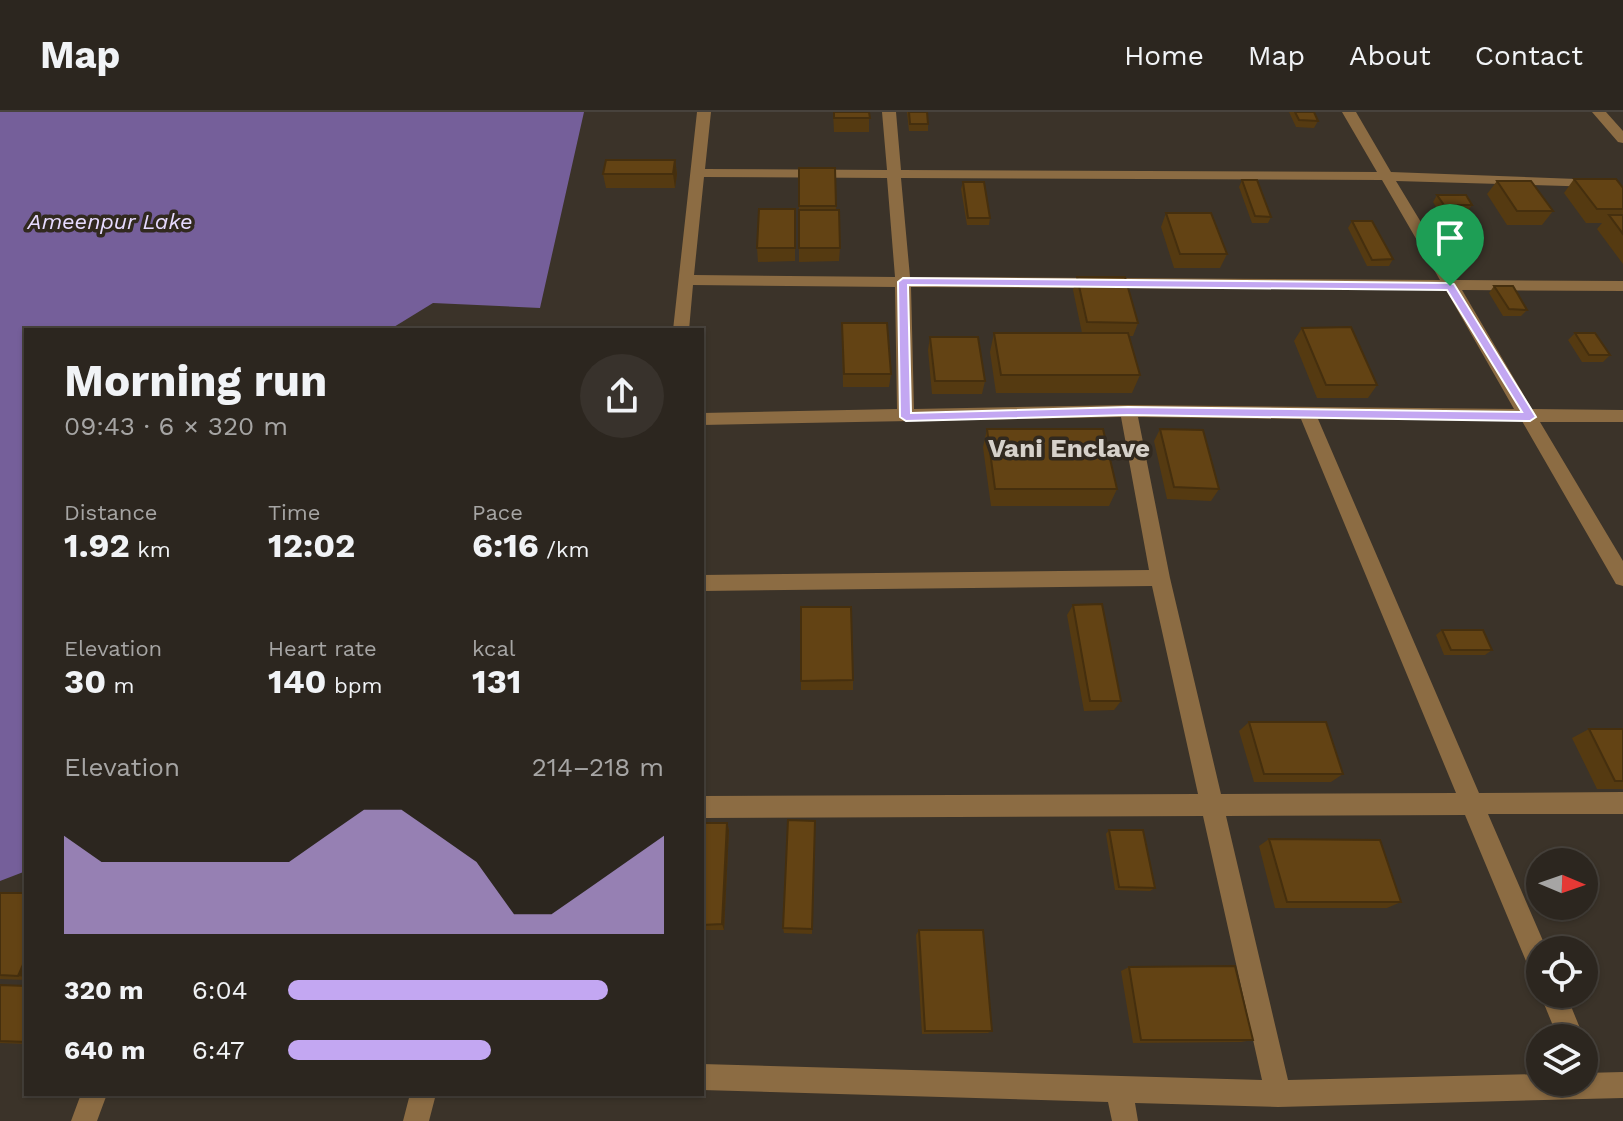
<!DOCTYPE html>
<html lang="en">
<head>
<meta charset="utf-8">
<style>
  :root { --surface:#2c261f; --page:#38322c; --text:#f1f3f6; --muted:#a6a5a4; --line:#48433d; --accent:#c3a7f2 }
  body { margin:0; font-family:"Work Sans",sans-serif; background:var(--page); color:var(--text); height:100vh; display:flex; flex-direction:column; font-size:30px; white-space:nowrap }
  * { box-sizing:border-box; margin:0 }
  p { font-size:26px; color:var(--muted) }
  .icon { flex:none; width:44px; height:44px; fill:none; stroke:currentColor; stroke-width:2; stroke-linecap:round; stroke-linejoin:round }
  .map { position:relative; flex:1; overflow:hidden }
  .sheet { position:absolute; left:24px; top:216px; width:680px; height:768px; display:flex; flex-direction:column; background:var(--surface); border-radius:0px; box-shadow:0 2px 6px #0004,0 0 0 2px var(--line) }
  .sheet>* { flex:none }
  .needle { width:52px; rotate:92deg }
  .controls { position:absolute; left:1526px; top:736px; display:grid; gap:16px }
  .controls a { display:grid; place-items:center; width:72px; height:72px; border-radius:50%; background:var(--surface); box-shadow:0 2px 6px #0004,0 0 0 2px var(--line); font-size:40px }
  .pin { position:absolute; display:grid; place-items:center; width:68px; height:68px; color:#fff; margin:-82px -34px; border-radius:50% 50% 50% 0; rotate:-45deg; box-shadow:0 0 8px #0007 }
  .pin .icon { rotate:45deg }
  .round { display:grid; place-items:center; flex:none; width:84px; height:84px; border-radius:42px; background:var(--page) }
  .headline { display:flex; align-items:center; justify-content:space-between; height:136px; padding:0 40px }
  h1 { font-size:44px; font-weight:700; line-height:60px }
  .metrics { display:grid; grid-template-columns:repeat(3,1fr); gap:12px; height:136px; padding:8px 40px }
  .metrics div { display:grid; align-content:center }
  .metrics b { font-size:34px; font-weight:700 }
  .metrics small { font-size:22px; font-weight:400 }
  .metrics p { font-size:22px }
  .chart { height:224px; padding:16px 40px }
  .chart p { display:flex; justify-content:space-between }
  .chart svg { width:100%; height:144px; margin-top:8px; fill:var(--accent); opacity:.7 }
  ul { padding:0 40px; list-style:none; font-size:26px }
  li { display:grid; grid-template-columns:128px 96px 1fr; align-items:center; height:60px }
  li i { height:20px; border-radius:10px; background:var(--accent) }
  header { display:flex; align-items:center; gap:48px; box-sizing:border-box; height:112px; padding:0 40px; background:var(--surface); border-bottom:2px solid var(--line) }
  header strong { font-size:38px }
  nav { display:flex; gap:44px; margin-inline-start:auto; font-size:28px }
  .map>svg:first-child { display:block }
  .water { fill:#755f9a }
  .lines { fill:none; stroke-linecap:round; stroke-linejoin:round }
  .minor { fill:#8c6c43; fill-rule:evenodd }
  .wall { fill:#553a11 }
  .shaded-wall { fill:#452f0e }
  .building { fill:#634314; stroke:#452f0e; stroke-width:2 }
  .route { fill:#c3a7f2; stroke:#fff; stroke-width:2; fill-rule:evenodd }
  .labels { text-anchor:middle; stroke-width:7; stroke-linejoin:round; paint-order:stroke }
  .far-water-label { font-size:22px; font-style:italic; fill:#e7dbff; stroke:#31291f }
  .neighbourhood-label { font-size:26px; font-weight:bold; fill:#d6d1ca; stroke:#31291f }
</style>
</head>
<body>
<header>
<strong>Map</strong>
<nav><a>Home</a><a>Map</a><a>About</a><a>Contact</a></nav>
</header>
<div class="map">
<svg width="1623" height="1009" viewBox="0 0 1623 1009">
  <rect width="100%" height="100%" fill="#3b3329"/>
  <path class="water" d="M0,0H584L540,196L433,191L389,218H26V759L0,769Z"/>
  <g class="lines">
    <path class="minor" d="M697,0H711L705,57L887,58L882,0H896L901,58L1377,60L1342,0H1356L1391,60L1603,68L1605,71L1598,75L1396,69L1456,168L1623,169V179L1462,178L1532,297L1623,298V310H1540L1623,449V474L1616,472L1522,309L1318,307L1479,681L1623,680V702H1488L1547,838H1540V864L1531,861L1465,703L1226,704L1288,968L1540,962V970H1584V961L1623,960V986L1278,995L1135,991L1138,1009H1112L1108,990L702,978V952L1262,968L1203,704L702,706V684L1198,682L1152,474L702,479V463L1149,458L1121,305L702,313V301L897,297L895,175L693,173L689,218H673ZM704,65L887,66L895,165L694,163ZM901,66L1382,68L1440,168L910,165ZM911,175L1446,178L1514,297L1128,293L914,297ZM1138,305L1301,307L1456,681L1221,682L1170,466Z
      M1592,0H1606L1623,19V31L1618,30Z
      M1540,882H1566L1584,926H1558Z
      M81,982H107L97,1009H71Z
      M410,982H436L429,1009H403Z"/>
  </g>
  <path class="wall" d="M833,0H869V20H834Z
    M907,0H927L928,12V19H909Z
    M1289,0H1314L1318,9L1314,16L1296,15Z
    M675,48L677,62L675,76H606L603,62Z
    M799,56H835L836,98L840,136L839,149L799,150Z
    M1574,67L1623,76V152L1597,117L1602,111H1586L1564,81Z
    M1242,68L1271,105L1268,111H1252L1239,75Z
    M1497,69L1553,99L1542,113H1507L1487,82Z
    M963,70L990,106L989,113H967L961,77Z
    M1437,83L1472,93L1467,100H1439L1433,90Z
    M795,97V149L758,150L757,136Z
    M1166,101L1227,142L1220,156H1174L1161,115Z
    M1352,109L1393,147L1389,154H1367L1348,116Z
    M1077,165L1138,211L1133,224H1129L1140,263L1132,281H996L990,240L994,221H1082L1073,178Z
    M1494,174L1527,198L1521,204H1503L1489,181Z
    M842,211L891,262L889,275H843Z
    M1302,216L1377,273L1368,286H1317L1294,229Z
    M1575,221L1610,243L1603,250H1582L1568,228Z
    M930,225L985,269L982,282H932L928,238Z
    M987,317L1117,377L1109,394H991L983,335Z
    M1160,317L1219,377L1211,389L1167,387L1154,329Z
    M1073,493L1121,589L1114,598L1084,599L1067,503Z
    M801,495L853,568V578H801Z
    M1442,518L1492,538L1485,543H1444L1436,523Z
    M1249,610L1343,662L1331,670H1254L1239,619Z
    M1589,617H1623V677H1597L1572,626Z
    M815,709L812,822L784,821L783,816Z
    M702,711H727L729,718L724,818H702Z
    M1109,718L1155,776L1150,779L1115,778L1106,722Z
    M1269,727L1401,790L1387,796H1275L1259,734Z
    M0,781H26V868L0,867Z
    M919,818L992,919L988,921L922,922L916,823Z
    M1129,855L1253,928L1241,930L1133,931L1121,859Z
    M0,873L26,874V932L0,931Z"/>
  <path class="shaded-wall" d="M675,48L677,62L675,76L673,62Z
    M727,711L729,718L724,818L722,812Z
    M26,846V865L18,864Z"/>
  <path class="building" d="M834,0H869L870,6H834Z
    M909,0H927L928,12H910Z
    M1295,0H1314L1318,9L1299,8Z
    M606,48H675L673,62H603Z
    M799,56H835L836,94H799Z
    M1574,67H1616L1623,76V97H1597Z
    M1242,68H1257L1271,105L1255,104Z
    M1497,69H1531L1553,99H1517Z
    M963,70H984L990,106H968Z
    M1437,83H1466L1472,93H1444Z
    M759,97H795V136H757Z
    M799,98H839L840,136H799Z
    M1166,101H1211L1227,142H1180Z
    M1609,103H1623V122Z
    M1352,109H1372L1393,147L1372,148Z
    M1077,165H1125L1138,211L1087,210Z
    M1494,174H1513L1527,198L1509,197Z
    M842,211H887L891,262H844Z
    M1351,215L1377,273H1326L1302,216Z
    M994,221H1128L1140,263H1001Z
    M1575,221H1595L1610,243H1589Z
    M930,225H978L985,269H935Z
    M987,317H1103L1117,377H995Z
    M1160,317L1203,318L1219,377L1174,375Z
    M1102,492L1121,589H1090L1073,493Z
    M801,495H851L853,568L801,569Z
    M1442,518H1483L1492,538H1451Z
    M1249,610H1326L1343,662H1264Z
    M1589,617H1623V669H1615Z
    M788,708L815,709L812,817L783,816Z
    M702,711H727L722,812L702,813Z
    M1109,718H1143L1155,776L1119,775Z
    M1269,727L1380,728L1401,790H1287Z
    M0,781H26V846L18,864L0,863Z
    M919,818H983L992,919H925Z
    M1235,854L1253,928H1141L1129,855Z
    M0,873L26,874V930L0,929Z"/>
  <path class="route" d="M903,166L1450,171L1454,172L1536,305L1530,309L1128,303L906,309L900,305L898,170ZM908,173L1447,178L1522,300L1128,295L911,301Z"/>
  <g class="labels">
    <g class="far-water-label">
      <text x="110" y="117">Ameenpur Lake</text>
    </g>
    <g class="neighbourhood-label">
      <text x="1069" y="345">Vani Enclave</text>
    </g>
  </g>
</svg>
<div class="controls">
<a><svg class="needle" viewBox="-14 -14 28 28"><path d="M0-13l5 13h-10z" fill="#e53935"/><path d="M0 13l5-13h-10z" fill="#a6a5a4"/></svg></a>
<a><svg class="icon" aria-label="locate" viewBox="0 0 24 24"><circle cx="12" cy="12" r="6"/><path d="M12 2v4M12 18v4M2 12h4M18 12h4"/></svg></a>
<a><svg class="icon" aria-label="layers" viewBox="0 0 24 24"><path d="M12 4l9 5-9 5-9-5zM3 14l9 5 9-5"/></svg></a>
</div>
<div class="pin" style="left:1450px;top:174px;background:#1e9e55"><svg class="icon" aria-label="arrive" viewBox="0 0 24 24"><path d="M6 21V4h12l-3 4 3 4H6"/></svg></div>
<section class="sheet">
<div class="headline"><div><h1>Morning run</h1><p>09:43 · 6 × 320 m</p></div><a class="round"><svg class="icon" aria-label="share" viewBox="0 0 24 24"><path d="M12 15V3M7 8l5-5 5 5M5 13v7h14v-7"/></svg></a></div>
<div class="metrics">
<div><p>Distance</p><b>1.92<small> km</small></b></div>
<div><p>Time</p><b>12:02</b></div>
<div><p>Pace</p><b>6:16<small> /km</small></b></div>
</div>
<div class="metrics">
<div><p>Elevation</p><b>30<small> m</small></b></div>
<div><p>Heart rate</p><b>140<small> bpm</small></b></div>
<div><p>kcal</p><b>131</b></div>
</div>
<div class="chart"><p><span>Elevation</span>214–218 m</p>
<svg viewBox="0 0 160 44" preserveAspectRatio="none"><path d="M0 44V14L10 22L20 22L30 22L40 22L50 22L60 22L70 14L80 6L90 6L100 14L110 22L120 38L130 38L140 30L150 22L160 14V44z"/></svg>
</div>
<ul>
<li><b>320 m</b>6:04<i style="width:85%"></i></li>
<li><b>640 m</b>6:47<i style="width:54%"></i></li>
</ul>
</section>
</div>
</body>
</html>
